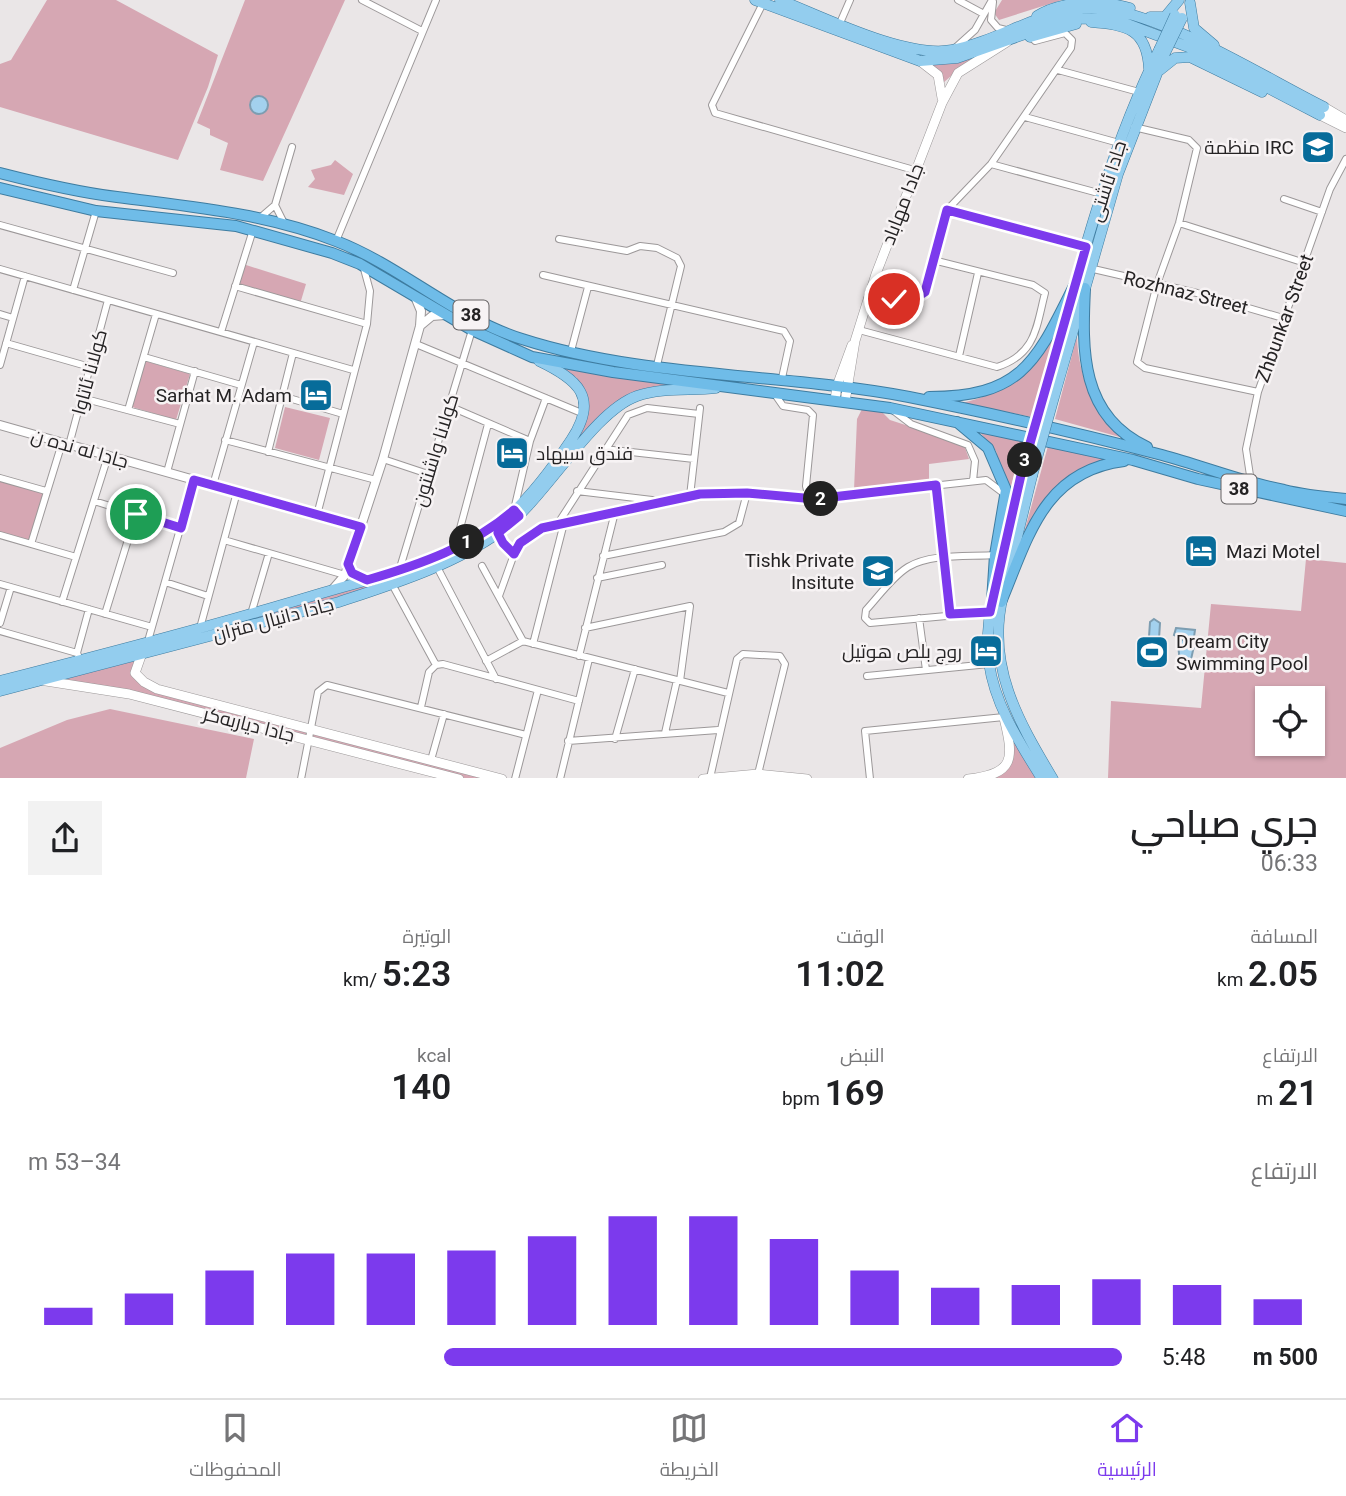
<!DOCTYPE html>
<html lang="ar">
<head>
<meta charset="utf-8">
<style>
  :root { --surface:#fff; --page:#f2f2f2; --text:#202124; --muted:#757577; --line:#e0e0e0; --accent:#7c3aed }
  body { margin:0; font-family:Roboto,Cairo,sans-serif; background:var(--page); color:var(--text); direction:rtl; height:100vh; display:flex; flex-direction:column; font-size:26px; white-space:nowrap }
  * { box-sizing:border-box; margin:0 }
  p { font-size:23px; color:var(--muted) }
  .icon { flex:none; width:38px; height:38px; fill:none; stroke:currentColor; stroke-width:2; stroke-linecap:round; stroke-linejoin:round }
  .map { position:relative; height:778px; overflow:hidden; direction:ltr }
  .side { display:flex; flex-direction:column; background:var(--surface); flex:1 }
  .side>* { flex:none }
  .tools { position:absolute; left:1255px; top:686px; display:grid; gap:14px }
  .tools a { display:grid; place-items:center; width:70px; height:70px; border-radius:0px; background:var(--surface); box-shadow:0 2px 5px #0004; font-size:35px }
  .pin { position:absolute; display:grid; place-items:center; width:60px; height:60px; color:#fff; margin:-30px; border:4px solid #fff; border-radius:50%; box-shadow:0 2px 7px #0007 }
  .km { position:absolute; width:35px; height:35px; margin:-18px; border-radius:50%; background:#222; color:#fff; font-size:19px; line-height:35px; text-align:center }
  .round { display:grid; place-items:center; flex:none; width:74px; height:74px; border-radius:0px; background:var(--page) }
  .overview { display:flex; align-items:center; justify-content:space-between; height:119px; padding:0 28px }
  h1 { font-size:38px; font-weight:600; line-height:52px }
  .stats { display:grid; grid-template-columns:repeat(3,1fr); gap:10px; height:119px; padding:7px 28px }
  .stats div { display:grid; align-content:center }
  .stats b { font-size:35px; font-weight:600 }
  .stats small { font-size:19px; font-weight:400 }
  .stats p { font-size:19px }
  .chart { height:196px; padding:14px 28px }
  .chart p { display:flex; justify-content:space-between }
  .chart svg { width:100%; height:126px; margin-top:7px; stroke:var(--accent); stroke-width:6 }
  ul { padding:0 28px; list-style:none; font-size:23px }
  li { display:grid; grid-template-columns:112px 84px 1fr; align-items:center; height:52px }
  li i { height:18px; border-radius:9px; background:var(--accent) }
  .dock { display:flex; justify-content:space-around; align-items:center; height:98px; border-top:2px solid var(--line); background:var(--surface); font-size:19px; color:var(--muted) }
  .dock a { display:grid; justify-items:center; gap:4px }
  .dock .current { color:var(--accent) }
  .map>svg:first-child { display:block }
  .green { fill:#d6a7b3; fill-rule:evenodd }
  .water { fill:#a3d1ee; stroke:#7d9db1; stroke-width:2 }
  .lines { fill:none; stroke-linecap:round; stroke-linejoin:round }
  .minor-casing { stroke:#9c9899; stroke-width:8 }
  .tertiary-casing { stroke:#9c9899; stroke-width:10 }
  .secondary-casing { stroke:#9c9899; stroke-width:10 }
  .primary-casing { stroke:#3e7ca0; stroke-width:11 }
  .trunk-casing { stroke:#3e7ca0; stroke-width:12 }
  .minor { stroke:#fff; stroke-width:6 }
  .tertiary { stroke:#fff; stroke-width:8 }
  .secondary { stroke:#fff; stroke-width:9 }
  .primary { stroke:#93cdee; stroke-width:10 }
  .trunk { stroke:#6fbce8; stroke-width:10 }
  .primary-bridge-casing { stroke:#3e7ca0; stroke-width:11; stroke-linecap:butt }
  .primary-bridge { stroke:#93cdee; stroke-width:10 }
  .route-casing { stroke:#fff; stroke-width:14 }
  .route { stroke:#7c3aed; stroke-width:9 }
  .labels { text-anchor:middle; stroke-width:5; stroke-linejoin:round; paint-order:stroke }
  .shield { fill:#f7f3f4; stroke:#646162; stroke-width:2 }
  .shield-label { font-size:18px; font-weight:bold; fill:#252324 }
  .poi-label { font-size:19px; fill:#252324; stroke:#f7f3f4; text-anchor:end }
  .street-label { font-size:19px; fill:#252324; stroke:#f7f3f4 }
</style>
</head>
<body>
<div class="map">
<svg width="1346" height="779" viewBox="0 0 1346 779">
  <rect width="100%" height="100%" fill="#eae6e7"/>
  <path class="green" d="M47,0H116L218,55L208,87L178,160L0,107V64L11,60Z
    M245,0H345L263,181L220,170L228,143L210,135V129L197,123Z
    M1002,0H1062L999,20L994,13Z
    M995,49L966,63L943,83L940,72L931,64L958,61Z
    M335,160L353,174L344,195L308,187L315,179L311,170L331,165Z
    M243,264L306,284L300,304L235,286Z
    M1060,324L1032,417L962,403C1013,391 1035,368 1060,324Z
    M1077,336C1078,376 1094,414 1127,439L1055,419Z
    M145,361L190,374L176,420L132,407Z
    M558,367L687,386L624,398L532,494L581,431L583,387L576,377Z
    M285,407L330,418L319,460L275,448Z
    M862,409L881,411L890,420L955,441L964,445L969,459L929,464V480L854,490L857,419Z
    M977,429L1024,440L1008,497L996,451Z
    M1048,446L1111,459C1060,475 1045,493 1022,540Z
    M0,478L46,491L31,544L0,535Z
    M496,533L375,589L142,653L135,666L144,682L502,778H459L309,740L56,681L0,690V682L250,616Z
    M1306,559L1346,563V778H1108L1111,701L1201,708L1211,604L1301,611ZM1312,698V744H1267V698Z
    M110,709L254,739L246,778H0V748L67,720Z
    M1004,717L1041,778L968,779L992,776L1009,762Z"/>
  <path class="water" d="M250 105a9 9 0 1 1 18 0a9 9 0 1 1-18 0Z
    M1154,619L1160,623L1159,639L1156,641L1149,637L1150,622Z
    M1176,628L1195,630L1194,637L1190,640L1194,646L1190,664L1180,663L1178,644L1183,639L1174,635Z"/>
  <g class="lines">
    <g class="minor-casing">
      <path id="minor" d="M362,0L422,31
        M958,0L982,13
        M993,2L991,20L998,28L1006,30
        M763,3L712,105L715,113L914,170
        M840,23L850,0
        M955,48L975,30L992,0
        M1058,70L1139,92
        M1025,117L1119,143
        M1134,127L1189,140L1197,148L1179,223L1157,284L1137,362L1145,368L1258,392
        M991,164L1102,194
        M1284,199L1322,212
        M947,210L1086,247
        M261,217L275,205
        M283,221L275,205L292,147
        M1179,223L1305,263
        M0,225L173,273
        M559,239L627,251L640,246L657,248L677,258L681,266L657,365
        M336,241L436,0
        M1089,268L1197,293L1283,318
        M0,269L353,370
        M876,274L880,290C891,302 914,305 925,292L947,210L991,164L1071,48L1072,40L1065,33L1035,41L1031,37
        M543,275L784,331L790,341L782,378
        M235,286L367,324
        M73,290L96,211
        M0,314L13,318
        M859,330L997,367C1036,354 1036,328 1045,293L1033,285L933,260
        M221,332L253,230
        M6,343L90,367
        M416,344L584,414
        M571,351L588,287
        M959,356L978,273
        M144,357L241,385
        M0,365L25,276
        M774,393L783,406L808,410L813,415L806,486L809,499
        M282,396L343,414
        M82,398L180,424
        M449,406L530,441
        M128,410L156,314
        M894,411L911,424L968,445L975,461L973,481
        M225,440L376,480
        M69,445L108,300
        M604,449L694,459
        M268,452L293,353
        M383,459L428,474
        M167,472L195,371
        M0,478L46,491
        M1251,482L1246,449L1258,392L1330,189L1346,159
        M213,485L254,342
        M936,485L950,614
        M577,491L652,500
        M690,496L700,408
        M94,501L181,528
        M514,510L530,441L546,398
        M317,515L367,324L370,291L364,269
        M557,525L628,415L647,408L699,414
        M498,533L503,543L514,554
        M0,535L76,557
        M224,540L345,575
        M31,544L62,443
        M455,547L488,424
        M603,556L724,532L739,523L747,493
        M436,565L496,679
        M482,566L523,641
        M399,571L472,330
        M597,578L662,565
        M165,582L208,596
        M0,584L152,627
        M392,584L436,665
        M499,596L517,546L530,534L542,528L711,493L815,499L986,480L1002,492
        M62,602L108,456
        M990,612L870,623L865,618L866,610C879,596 892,577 908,567C931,553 969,557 995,555
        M105,614L136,514
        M251,614L269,553
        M919,618L926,670
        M0,623L11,587
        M200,628L237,492
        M585,628L690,606L680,681
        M0,631L77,653L80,660
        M148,641L194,480
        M533,644L564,523
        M77,653L89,609
        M579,656L615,512
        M486,661L523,641L728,693
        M867,676L989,664
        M421,707L429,672L436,665L443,664L579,701
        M665,733L677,680
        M615,739L635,669
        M568,741L718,730
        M431,760L444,714
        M710,778L737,659L743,654L780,656L785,664L758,774
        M301,779L318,692L327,685L526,735
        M515,779L538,690
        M560,779L589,659
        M870,779L865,731L1004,717"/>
    </g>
    <g class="tertiary-casing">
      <path id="tertiary" d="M420,326L432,316L445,315
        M0,425L361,527
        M348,564L352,573L367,580
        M332,590L345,575L383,459L420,326L421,311L416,299"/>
    </g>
    <g class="secondary-casing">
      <path id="secondary" d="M920,61L938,75L942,98
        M1324,107L1346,120
        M1320,115L1346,128
        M835,400L837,386L852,345
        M845,402L855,341L876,274L942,103L958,73L1007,42
        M142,653L135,673L144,682L157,689L502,779
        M46,681L129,694L459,779
        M703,779L758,774L807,779
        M968,779C1015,774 1014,759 1004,718"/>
    </g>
    <g class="primary-casing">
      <path id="primary" d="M755,0L920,61L957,58L1068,19L1111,18L1191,48L1320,115
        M780,0C823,17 907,59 952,50C1005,40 1049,2 1105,9C1169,17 1264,77 1324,107
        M1190,3L1194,28L1214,45
        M1037,16C1063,0 1101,0 1130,8
        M1150,17H1165L1179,0
        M1091,22C1127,25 1147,29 1149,69
        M1030,37L1076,24
        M1160,70L1175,58L1190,57L1262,92
        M1044,394C1077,278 1105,159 1159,50
        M1054,397L1118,174L1165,53
        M1021,475C1010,525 981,614 989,663C995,706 1020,743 1042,779
        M1007,578L1032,476
        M1003,596C986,665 1018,721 1053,779
        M0,681C108,653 216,625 322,593C380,576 444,562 495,527C525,506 551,470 571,440C600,397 577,379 539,361
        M0,691L339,602C393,584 454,565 501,531C546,498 592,412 637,396C662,387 690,391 716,388"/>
    </g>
    <g class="trunk-casing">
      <path id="trunk" d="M0,173C39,183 77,192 117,197C192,207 265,213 336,241C401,266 455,318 522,339C643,378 783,373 909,397C994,414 1079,433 1162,455C1203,466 1242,482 1284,490C1304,495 1325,497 1346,499
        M0,188L96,211L236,226L332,253L360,264L472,330L532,357L613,372L890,408L1133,460L1198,479L1346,511
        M1085,288C1082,350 1080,416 1147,447
        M929,397C1025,397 1037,359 1076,282
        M957,422L988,448L1006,490L995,555L992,601
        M1001,602C1028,538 1043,471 1124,461"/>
    </g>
    <use href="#minor" class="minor"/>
    <use href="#tertiary" class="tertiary"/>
    <use href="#secondary" class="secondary"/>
    <use href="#primary" class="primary"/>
    <use href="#trunk" class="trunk"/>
    <g class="primary-bridge-casing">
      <path id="primary-bridge" d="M1159,50L1175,15
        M1165,53L1182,18
        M1021,475L1044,394
        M1032,476L1054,397"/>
    </g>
    <use href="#primary-bridge" class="primary-bridge"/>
  </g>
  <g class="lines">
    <g class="route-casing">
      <path id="route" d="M136,514L181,528L194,480L361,527L348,564L352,573L367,580C419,565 473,546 514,510L519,516L498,533L503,543L514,554L520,543L542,528L700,494L747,493L815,499L936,485L950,614L990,612L1021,475L1086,247L947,210L925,292L914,299H894"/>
    </g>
    <use href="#route" class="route"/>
  </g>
  <defs>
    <g id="school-square" transform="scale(1.75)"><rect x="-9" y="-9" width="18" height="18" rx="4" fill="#076c9a" stroke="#f7f3f4"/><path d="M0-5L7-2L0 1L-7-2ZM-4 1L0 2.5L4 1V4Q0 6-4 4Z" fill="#fff"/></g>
    <g id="hotel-square" transform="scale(1.75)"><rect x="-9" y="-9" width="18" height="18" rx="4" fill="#076c9a" stroke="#f7f3f4"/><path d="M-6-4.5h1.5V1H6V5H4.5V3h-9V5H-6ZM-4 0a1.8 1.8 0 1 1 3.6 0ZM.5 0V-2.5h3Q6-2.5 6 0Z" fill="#fff"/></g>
    <g id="university-square" transform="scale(1.75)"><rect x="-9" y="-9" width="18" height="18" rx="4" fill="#076c9a" stroke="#f7f3f4"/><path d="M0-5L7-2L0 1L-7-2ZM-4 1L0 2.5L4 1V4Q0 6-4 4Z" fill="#fff"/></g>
    <g id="stadium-square" transform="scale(1.75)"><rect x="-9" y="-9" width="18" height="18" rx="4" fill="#076c9a" stroke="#f7f3f4"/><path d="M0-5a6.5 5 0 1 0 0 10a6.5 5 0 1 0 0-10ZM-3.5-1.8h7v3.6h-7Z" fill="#fff"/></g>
  </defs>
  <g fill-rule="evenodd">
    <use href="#school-square" x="1318" y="147"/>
    <use href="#hotel-square" x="316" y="395"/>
    <use href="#hotel-square" x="512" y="453"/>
    <use href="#hotel-square" x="1201" y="551"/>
    <use href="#university-square" x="878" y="571"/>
    <use href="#hotel-square" x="986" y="651"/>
    <use href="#stadium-square" x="1152" y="652"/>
  </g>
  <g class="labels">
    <g class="shield">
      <rect x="453.5" y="300.5" width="35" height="29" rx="5"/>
      <rect x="1221.5" y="474.5" width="35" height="29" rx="5"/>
    </g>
    <g class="shield-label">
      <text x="471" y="321">38</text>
      <text x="1239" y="495">38</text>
    </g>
    <g class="poi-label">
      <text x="1294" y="154">منظمة IRC</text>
      <text x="292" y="402">Sarhat M. Adam</text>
      <text x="536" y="460" text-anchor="start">فندق سيهاد</text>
      <text x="1226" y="558" text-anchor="start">Mazi Motel</text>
      <text x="854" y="567">Tishk Private<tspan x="854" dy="22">Insitute</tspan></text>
      <text x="1176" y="648" text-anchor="start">Dream City<tspan x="1176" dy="22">Swimming Pool</tspan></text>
      <text x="962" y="658">روج بلص هوتيل</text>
    </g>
    <g class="street-label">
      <text transform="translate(1107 181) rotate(-72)" y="7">جادا ئاشتی</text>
      <text transform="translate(902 204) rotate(-69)" y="7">جادا مهاباد</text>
      <text transform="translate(1186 292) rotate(14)" y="7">Rozhnaz Street</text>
      <text transform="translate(1284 318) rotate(-70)" y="7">Zhbunkar Street</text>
      <text transform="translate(89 372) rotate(-75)" y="7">كولانا ئاتاوا</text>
      <text transform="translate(80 448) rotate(16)" y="7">جادا له نده ن</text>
      <text transform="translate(435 450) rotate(-73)" y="7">كولانا واشنتون</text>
      <text transform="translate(273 619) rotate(-15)" y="7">جادا دانيال متران</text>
      <text transform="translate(249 724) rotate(14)" y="7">جادا دیاربه‌كر</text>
    </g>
  </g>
</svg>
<div class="tools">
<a><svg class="icon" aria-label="locate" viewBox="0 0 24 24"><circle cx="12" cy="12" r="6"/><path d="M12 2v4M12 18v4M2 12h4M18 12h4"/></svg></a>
</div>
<div class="pin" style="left:136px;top:514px;background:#1e9e55"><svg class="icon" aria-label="arrive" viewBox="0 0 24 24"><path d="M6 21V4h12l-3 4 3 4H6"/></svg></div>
<div class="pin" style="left:894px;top:299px;background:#d93025"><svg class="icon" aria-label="check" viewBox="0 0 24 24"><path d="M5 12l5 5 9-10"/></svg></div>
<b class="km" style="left:467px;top:542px">1</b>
<b class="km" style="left:821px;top:499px">2</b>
<b class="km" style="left:1025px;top:460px">3</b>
</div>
<section class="side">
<div class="overview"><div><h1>جري صباحي</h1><p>06:33</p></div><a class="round"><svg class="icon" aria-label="share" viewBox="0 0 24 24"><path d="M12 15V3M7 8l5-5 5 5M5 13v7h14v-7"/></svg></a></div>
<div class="stats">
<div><p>المسافة</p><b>2.05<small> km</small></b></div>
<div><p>الوقت</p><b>11:02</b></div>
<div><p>الوتيرة</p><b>5:23<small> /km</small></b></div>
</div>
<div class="stats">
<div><p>الارتفاع</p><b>21<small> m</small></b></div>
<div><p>النبض</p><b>169<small> bpm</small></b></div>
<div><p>kcal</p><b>140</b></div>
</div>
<div class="chart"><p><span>الارتفاع</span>34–53 m</p>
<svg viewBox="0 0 160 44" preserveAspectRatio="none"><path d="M5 44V38M15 44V33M25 44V25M35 44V19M45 44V19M55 44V18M65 44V13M75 44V6M85 44V6M95 44V14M105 44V25M115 44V31M125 44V30M135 44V28M145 44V30M155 44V35"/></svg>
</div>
<ul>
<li><b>500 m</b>5:48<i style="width:62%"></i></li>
</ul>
</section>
<nav class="dock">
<a class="current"><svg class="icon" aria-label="home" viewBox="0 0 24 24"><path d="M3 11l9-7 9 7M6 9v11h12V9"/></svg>الرئيسية</a>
<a><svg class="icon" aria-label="map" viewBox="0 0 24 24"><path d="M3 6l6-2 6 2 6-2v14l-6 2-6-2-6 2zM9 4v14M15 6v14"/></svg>الخريطة</a>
<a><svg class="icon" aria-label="saved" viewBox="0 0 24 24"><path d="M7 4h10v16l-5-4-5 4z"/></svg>المحفوظات</a>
</nav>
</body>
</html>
